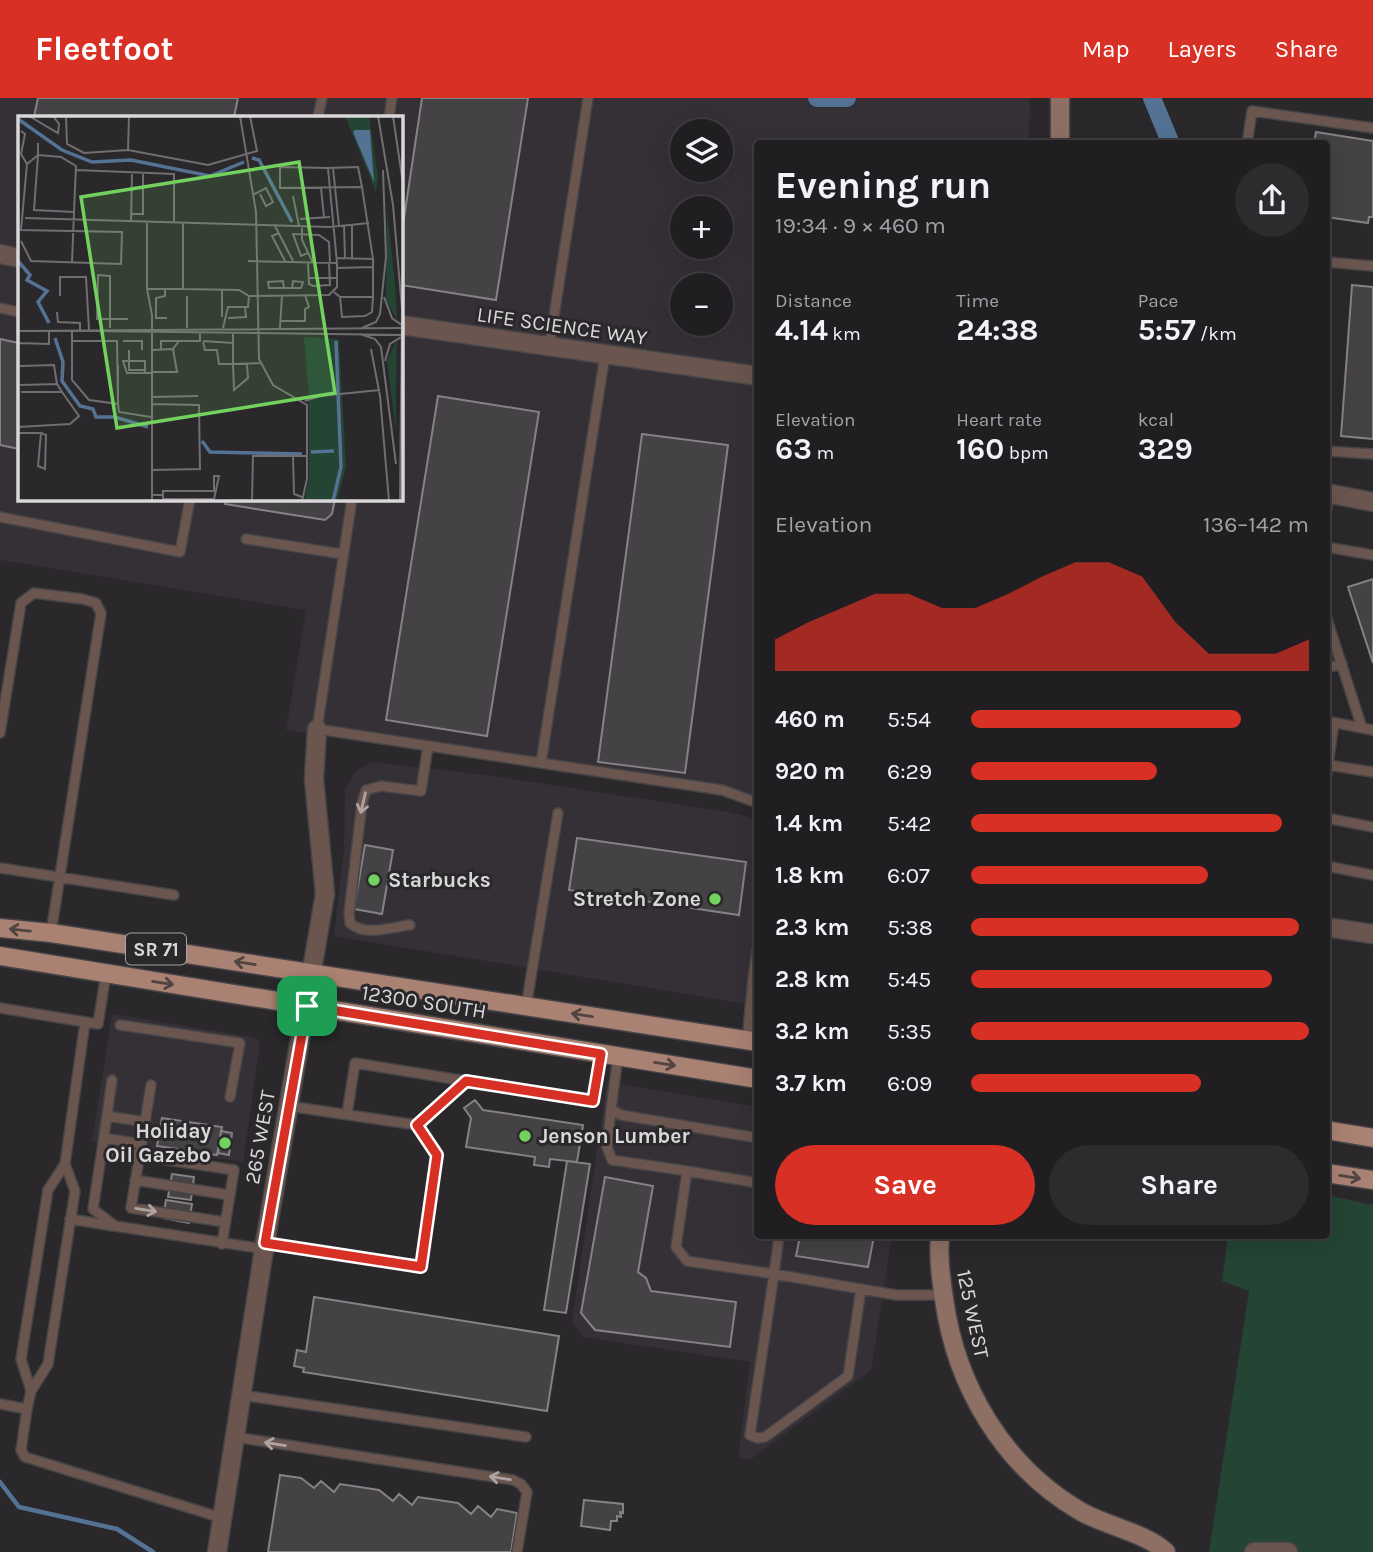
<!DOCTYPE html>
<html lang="en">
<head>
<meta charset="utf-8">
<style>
  :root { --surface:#201e20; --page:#2d2b2d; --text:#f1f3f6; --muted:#a2a2a5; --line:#3d3c3e; --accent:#d93025 }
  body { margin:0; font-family:Karla,sans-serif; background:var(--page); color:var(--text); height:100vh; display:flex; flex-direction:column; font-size:26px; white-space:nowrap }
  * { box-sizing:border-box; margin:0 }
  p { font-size:23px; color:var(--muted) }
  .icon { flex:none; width:38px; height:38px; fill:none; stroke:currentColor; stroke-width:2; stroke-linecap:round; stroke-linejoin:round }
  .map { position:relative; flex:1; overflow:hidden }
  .sheet { position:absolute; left:754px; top:42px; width:576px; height:1099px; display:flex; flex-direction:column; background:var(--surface); border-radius:7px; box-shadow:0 7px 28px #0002,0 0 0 2px var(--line) }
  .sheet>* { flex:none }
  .controls { position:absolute; left:670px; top:21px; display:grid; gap:14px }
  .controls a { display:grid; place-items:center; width:63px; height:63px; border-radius:50%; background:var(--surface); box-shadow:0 7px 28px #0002,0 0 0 2px var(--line); font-size:35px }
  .pin { position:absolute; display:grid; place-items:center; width:60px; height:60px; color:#fff; margin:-30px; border-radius:14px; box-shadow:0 4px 10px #0006 }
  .round { display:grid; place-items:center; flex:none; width:74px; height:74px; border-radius:37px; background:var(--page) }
  .summary { display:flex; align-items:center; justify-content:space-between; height:119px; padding:0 21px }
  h1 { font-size:38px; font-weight:700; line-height:52px }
  .metrics { display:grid; grid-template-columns:repeat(3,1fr); gap:10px; height:119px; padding:7px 21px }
  .metrics div { display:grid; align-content:center }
  .metrics b { font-size:30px; font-weight:700 }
  .metrics small { font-size:19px; font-weight:400 }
  .metrics p { font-size:19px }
  .chart { height:196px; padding:14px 21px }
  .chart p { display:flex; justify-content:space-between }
  .chart svg { width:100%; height:126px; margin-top:7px; fill:var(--accent); opacity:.7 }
  .button { display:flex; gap:14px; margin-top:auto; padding:14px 21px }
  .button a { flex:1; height:80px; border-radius:42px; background:var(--accent); color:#fff; font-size:28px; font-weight:700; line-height:80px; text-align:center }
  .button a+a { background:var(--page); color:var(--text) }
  ul { padding:0 21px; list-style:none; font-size:23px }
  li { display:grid; grid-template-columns:112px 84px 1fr; align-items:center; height:52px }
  li i { height:18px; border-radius:9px; background:var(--accent) }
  header { display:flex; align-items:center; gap:42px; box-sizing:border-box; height:98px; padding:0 35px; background:var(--accent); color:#fff }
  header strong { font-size:33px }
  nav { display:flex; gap:38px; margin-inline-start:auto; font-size:24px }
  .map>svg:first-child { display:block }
  .built { fill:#352f36; fill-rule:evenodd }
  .green { fill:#244434 }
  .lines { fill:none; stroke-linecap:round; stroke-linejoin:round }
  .stream { stroke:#547294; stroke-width:4.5 }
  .canal { stroke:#547294; stroke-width:18 }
  .building { fill:#454245; stroke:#858286; stroke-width:2 }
  .lane-casing { stroke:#464447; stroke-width:12 }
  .street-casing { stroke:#464447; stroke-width:21 }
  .secondary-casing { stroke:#464447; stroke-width:21 }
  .primary-casing { stroke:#464447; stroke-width:21 }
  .lane { stroke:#6a564f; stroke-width:9 }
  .street { stroke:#6a564f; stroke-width:18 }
  .secondary { stroke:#8e6f63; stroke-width:18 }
  .primary { stroke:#aa8273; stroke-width:18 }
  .oneway { stroke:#ada3a2 }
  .oneway2 { stroke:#504341 }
  .route-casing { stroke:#fff; stroke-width:14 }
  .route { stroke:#d93025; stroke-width:9 }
  .poi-dot { fill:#72d25d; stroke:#2a282b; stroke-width:2.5 }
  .labels { text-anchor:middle; stroke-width:6; stroke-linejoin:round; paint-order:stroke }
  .shield { fill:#2a282b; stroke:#a4a2a5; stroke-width:2 }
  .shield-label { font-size:19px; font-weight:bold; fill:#d9d7d9 }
  .street-label { font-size:21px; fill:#d9d7d9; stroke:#2a282b }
  .poi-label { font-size:21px; font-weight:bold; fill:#d9d7d9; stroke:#2a282b; text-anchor:start }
  .inset-river { fill:none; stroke:#547294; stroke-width:3.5 }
  .inset-road { fill:none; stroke:#706e71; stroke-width:2 }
  .view { fill:#72d25d; fill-opacity:0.15; stroke:#72d25d; stroke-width:3.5 }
  .inset-edge { fill:none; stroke:#d9d7d9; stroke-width:3.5 }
</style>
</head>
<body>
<header>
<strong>Fleetfoot</strong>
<nav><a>Map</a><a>Layers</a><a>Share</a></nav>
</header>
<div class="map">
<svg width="1373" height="1454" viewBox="0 0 1373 1454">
  <rect width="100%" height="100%" fill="#2a282b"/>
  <path class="built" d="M0,0H1030L1029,45L758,46V704L286,632L306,512L0,462ZM19,19H401V401H19ZM682,33H721V72H682ZM682,110H721V149H682ZM682,187H721V226H682Z
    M372,664L494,678L729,714L758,721V908L334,838L344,750L345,692L355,674Z
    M112,916L254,939L260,945L243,1064L92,1043Z
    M607,984L758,1009V1138H892L871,1272L750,1362L738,1359L750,1264L583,1239L572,1223Z"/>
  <path class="green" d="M1327,1097L1373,1107V1454H1209L1249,1193L1222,1183L1228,1138H1326Z"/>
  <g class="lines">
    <path class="stream" d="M0,1384L19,1409L117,1431L153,1454"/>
    <path class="canal" d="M817,0H847
      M1152,0L1171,46"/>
  </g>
  <path class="building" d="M38,0H238L234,19H34Z
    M422,0H528L496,202L401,187V140Z
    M1316,34L1373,43V119H1369L1368,125L1326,119V46H1314Z
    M1352,187L1373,189V341L1341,338Z
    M0,241L19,245V351L0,347Z
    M438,298L539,314L487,638L386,622Z
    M642,336L728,347L685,675L598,664Z
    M226,401H335L332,416L325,422L225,406Z
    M1373,481V565L1348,489Z
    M577,740L746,764L739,817L569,792Z
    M365,747L393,752L382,816L354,811Z
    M475,1002L483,1012L583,1027L577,1064L550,1061L549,1069L534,1067L535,1059L466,1049L471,1020L464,1010Z
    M162,1020L222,1029L217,1057L157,1048Z
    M221,1033L232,1035L229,1057L218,1055Z
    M567,1063L590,1066L566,1215L544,1212Z
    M172,1076L194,1079L191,1102L168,1099Z
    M605,1079L653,1088L638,1174L646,1180L651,1193L736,1204L730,1249L595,1232L581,1215Z
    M166,1102L192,1106L189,1125L163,1120Z
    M800,1138H874L868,1169L796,1158Z
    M314,1199L559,1238L547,1313L303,1274L304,1270L294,1268L297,1252L306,1254Z
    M280,1377L301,1380L314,1390L321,1383L334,1394L340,1386L379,1392L393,1403L399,1396L412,1407L418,1399L458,1405L471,1416L478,1408L491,1419L497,1411L517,1415L511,1454H268Z
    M584,1402L623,1406V1415L620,1414L621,1419L617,1418V1423H611L610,1432L581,1428Z"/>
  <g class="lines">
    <g class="lane-casing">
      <path id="lane" d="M318,19L322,0
        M389,19L392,0
        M1247,46L1252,13L1373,30
        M1326,164L1373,168
        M0,210L19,214
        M549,250L588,0
        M1326,353L1373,356
        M352,401L317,631L541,665L605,257
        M1326,414L1330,396
        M0,419L180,454L190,401
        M246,441L342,456
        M1326,449L1373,457
        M1326,518L1362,630
        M1326,570L1342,566
        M1326,623L1373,632
        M0,635L21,505L34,495L82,501L96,505L101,515L51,835
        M541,665L722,692L758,705
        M1328,667L1373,674
        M1326,680L1334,625
        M1326,720L1373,729
        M1326,768L1373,777
        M0,770L174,797
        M410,827C391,829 365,839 350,825L349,815L362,705L366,692L381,688L421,693L428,648
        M753,880L758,846
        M526,909L558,715
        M0,910L85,924L65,1066L48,1092L21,1261L31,1293L27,1311
        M85,924L98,926L106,875
        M120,927L240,945L230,999
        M747,943L753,880H758
        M618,958L611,1011L621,1017L758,1040
        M151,987L131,1110L225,1124
        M611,1011L607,1049L612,1062L687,1073L676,1149L687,1163L774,1176L750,1337L757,1340L765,1339L848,1278L861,1191
        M347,1016L355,965L466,983
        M107,1018L145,1024
        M417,1027L466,983L594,1003L601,956
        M104,1040L141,1046
        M102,1052L112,982
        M687,1073L758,1085
        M135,1082L229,1097
        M70,1121L113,1128
        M779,1138L774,1176L896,1197H943
        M265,1145L421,1169L437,1057L417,1027L288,1008
        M222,1146L234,1072L102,1052L93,1111L115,1128L264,1151
        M31,1293L48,1266L75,1093L65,1066
        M241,1297L526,1339
        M0,1306L27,1311L21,1352L25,1359L222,1420
        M235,1339L513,1382L521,1386L527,1394L517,1454"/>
    </g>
    <g class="street-casing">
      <path id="street" d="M0,156L19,160
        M401,227L758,278
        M1326,395L1373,404
        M1326,829L1373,836
        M217,1454L265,1145L325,796L314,681L317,631
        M1254,1454H1288"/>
    </g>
    <g class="secondary-casing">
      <path id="secondary" d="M1060,46V0
        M940,1138C938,1159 941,1180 944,1201C956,1288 1003,1368 1080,1413C1106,1428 1146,1435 1166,1454"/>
    </g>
    <g class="primary-casing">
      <path id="primary" d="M0,830L51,835L758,944
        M0,858L758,981
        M1326,1032L1373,1040
        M1326,1075L1373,1082"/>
    </g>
    <use href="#lane" class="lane"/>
    <use href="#street" class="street"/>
    <use href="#secondary" class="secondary"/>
    <use href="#primary" class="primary"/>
  </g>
  <defs><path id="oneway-shaft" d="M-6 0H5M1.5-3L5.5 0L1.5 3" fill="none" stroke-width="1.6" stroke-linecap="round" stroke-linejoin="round" transform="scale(1.75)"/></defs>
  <g class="oneway">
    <use href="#oneway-shaft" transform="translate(363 705) rotate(103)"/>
    <use href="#oneway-shaft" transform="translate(146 1112) rotate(9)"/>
    <use href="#oneway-shaft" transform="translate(275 1346) rotate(-171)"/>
    <use href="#oneway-shaft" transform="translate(500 1380) rotate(-171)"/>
  </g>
  <g class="oneway2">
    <use href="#oneway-shaft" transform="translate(20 832) rotate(-174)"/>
    <use href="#oneway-shaft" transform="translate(245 865) rotate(-171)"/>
    <use href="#oneway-shaft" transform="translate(163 885) rotate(9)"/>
    <use href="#oneway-shaft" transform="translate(582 917) rotate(-171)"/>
    <use href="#oneway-shaft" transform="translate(665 966) rotate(9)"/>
    <use href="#oneway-shaft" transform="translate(1350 1079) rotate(9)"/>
  </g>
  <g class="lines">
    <g class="route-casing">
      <path id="route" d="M307,908L601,956L593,1003L466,983L417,1027L437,1057L421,1169L265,1145Z"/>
    </g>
    <use href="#route" class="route"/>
  </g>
  <g class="poi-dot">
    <circle cx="374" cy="782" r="7"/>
    <circle cx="715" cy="801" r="7"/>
    <circle cx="525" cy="1038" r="7"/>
    <circle cx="225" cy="1045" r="7"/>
  </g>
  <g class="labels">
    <rect class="shield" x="126" y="835.5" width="60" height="31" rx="5"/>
    <g class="shield-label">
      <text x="156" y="858">SR 71</text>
    </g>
    <g class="street-label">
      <text transform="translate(562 228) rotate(8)" y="7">LIFE SCIENCE WAY</text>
      <text transform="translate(424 904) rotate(9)" y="7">12300 SOUTH</text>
      <text transform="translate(260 1039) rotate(-80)" y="7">265 WEST</text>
      <text transform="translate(973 1216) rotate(78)" y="7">125 WEST</text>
    </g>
    <g class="poi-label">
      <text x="388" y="789">Starbucks</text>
      <text x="701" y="808" text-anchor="end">Stretch Zone</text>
      <text x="211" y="1040" text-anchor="end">Holiday<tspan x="211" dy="24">Oil Gazebo</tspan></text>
      <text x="539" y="1045">Jenson Lumber</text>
    </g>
  </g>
  <g transform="translate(18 18)">
    <rect width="385" height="385" fill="#2a282b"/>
    <path d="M327,0H351L360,61L358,76ZM369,94L377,167L379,204L368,184ZM286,221L321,223L328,351L319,385H286L291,363V280ZM379,224L378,272V316L369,245Z" fill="#244434"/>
    <path d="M337,14H352L356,66L335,16Z" fill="#547294"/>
    <path class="inset-river" d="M0,3L44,34L74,46L113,44L192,60L226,46M234,42L241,44L274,106M0,145L12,159L9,164L29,175L20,186L31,207M37,222L45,246L44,265L62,290L75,293L78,301H97L130,311M184,325L192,336L284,338M293,336L316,335M315,385L323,351L318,225"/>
    <path class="inset-road" d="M11,0L40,17L41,8L35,0M48,0L49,28L66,37L110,34L190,49L239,35L232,0M222,0L238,96L241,243L255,269L289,289V363L284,385M360,0L375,89L384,193L382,385M375,0L385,68M0,13V42M3,15L7,18L3,38L9,48M110,34L111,0M20,39L43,41L58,50L56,96L16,94ZM9,48L20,39V27M310,52L262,51V72L344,71L355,143L319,142M315,52L321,110M58,54L156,58V107M303,72L306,101M235,79L248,72L255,86L248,90L242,78M275,80L281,110M113,98H125V57M7,102L312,111L351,107M282,103L312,101M113,107L114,56M129,107V173L134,199V385M256,108L275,145M326,109L327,142M334,109V143M284,110V124L295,147M261,117L254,120L267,145M3,125L13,145L103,148L104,116L3,114L9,48M290,137L283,140L275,118L301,119L311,126L312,147M230,145L319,147M54,147L56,96M290,147L291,168L295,170L312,169L311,147M319,152L355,151M291,162H319M266,172L265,165L250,166L251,172H283L285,166L275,165L274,172M129,173H165V106M147,173V180L138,182V202H149M165,173L221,174L231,180L311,179L319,171V147L310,52L340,51L344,71M204,174V201M316,176L322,181H355V143M42,180V161H68L71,214M322,181L324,201L347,200L354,196L355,181M366,181L374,202L385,210M39,196L40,206L62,207V214M0,201V283M210,202L228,201L227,191M262,205H287V193L291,191L287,179M92,212V160L80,159L79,203H110M169,212V180M205,212L210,191H230L231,180M262,212L264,179M344,212L358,206L362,198L368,141L365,54M54,214V264L71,284L100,288L101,296L133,301M0,215L385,212M76,215L385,219M342,218L357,223L363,231L378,348M54,225H99L100,288M105,225H124V234M185,225L215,227V218M185,226L187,234H199L201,248H215L216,274L230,262L229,248M0,227L31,228V215M215,227V248L243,247M353,233L362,280L371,385M111,234V254H127M134,234L155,233L161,225H182V217M143,234V225H161M367,245L372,228L385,220M2,250L36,249L39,268M133,256H159L155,233M127,257V245H105L109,257H133M2,269L39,268L44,276M133,281L180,280M100,285V249M287,285L302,280L362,274M134,288L181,289L182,353L134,354M0,311L52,308L61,300L44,276H3M0,317H22M23,317L28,319L27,353L20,350ZM275,340L276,378L284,381M196,375V360H201L196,383M134,379H145V375H199M145,379V383H196M234,385L235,340H289"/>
    <path class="view" d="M281,46L317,277L99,312L63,81Z"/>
    <rect width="385" height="385" class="inset-edge"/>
  </g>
</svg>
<div class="controls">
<a><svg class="icon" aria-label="layers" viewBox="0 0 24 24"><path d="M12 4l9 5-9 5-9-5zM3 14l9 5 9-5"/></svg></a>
<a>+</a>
<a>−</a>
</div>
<div class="pin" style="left:307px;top:908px;background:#1e9e55"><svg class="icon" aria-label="arrive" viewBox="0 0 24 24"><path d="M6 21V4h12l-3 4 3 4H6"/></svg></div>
<section class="sheet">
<div class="summary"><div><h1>Evening run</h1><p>19:34 · 9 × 460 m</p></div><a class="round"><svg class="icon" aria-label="share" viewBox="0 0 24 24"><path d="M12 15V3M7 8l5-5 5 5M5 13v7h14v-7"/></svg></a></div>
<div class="metrics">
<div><p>Distance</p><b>4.14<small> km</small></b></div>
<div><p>Time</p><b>24:38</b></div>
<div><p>Pace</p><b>5:57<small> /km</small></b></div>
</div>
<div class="metrics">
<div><p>Elevation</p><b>63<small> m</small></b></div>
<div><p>Heart rate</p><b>160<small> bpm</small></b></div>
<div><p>kcal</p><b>329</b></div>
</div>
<div class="chart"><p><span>Elevation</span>136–142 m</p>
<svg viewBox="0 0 160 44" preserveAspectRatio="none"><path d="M0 44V33L10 27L20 22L30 17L40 17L50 22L60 22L70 17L80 11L90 6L100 6L110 11L120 27L130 38L140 38L150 38L160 33V44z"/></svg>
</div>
<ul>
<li><b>460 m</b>5:54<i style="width:80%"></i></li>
<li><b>920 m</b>6:29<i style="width:55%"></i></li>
<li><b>1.4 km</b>5:42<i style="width:92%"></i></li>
<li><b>1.8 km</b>6:07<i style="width:70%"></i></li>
<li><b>2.3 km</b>5:38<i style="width:97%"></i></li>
<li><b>2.8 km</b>5:45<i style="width:89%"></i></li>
<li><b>3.2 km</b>5:35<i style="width:100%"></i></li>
<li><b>3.7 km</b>6:09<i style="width:68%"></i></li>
</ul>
<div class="button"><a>Save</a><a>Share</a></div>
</section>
</div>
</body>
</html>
